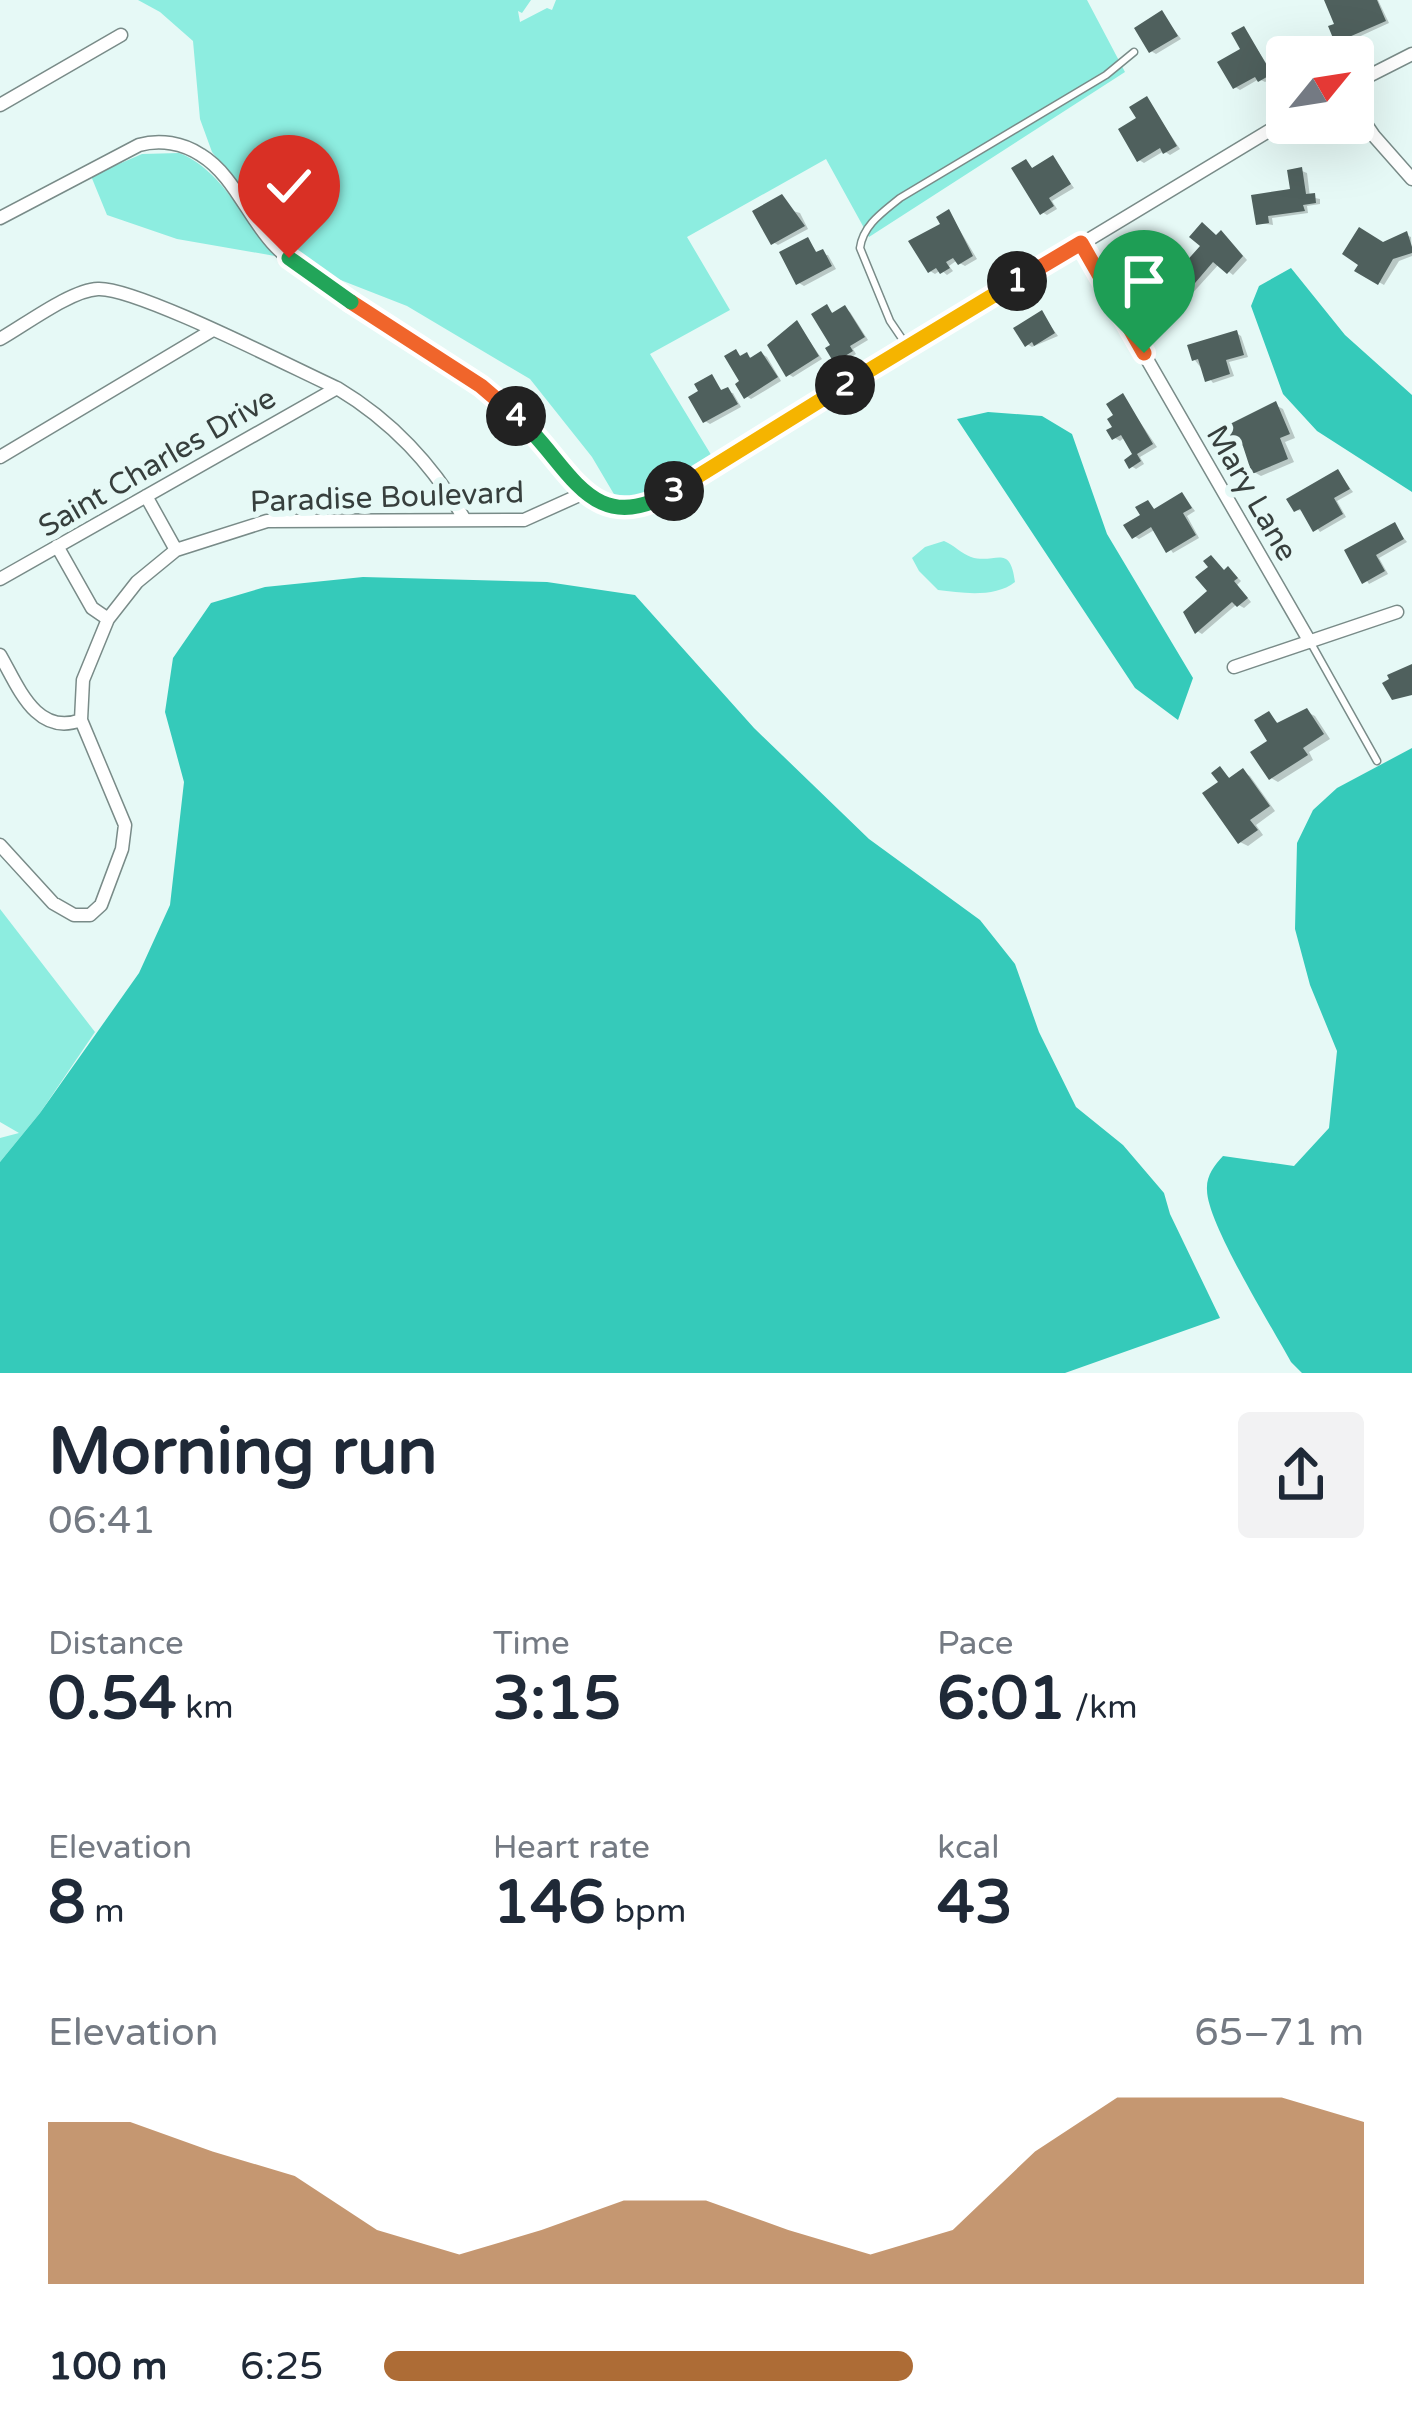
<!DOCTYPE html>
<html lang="en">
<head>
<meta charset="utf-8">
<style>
  :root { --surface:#fff; --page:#f2f2f3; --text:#1f2937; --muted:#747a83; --accent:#ad6c36 }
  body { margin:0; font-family:"Varela Round",sans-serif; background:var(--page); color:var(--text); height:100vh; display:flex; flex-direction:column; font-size:45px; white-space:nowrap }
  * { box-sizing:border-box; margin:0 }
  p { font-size:39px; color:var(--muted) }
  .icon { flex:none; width:66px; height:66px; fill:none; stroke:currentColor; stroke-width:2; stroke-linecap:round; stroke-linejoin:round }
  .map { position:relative; height:1373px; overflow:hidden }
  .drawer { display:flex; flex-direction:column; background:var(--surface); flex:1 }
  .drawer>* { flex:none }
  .needle { width:78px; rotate:60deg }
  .buttons { position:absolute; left:1266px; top:36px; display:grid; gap:24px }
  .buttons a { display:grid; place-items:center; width:108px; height:108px; border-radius:12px; background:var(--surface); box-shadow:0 12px 48px #0002; font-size:60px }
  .pin { position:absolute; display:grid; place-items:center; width:102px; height:102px; color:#fff; margin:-123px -51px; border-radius:50% 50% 50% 0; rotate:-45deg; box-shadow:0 0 12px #0007 }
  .pin .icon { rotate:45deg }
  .km { position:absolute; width:60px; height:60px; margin:-30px; border-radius:50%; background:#222; color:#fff; font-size:33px; line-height:60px; text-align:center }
  .round { display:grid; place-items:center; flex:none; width:126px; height:126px; border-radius:12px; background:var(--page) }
  .headline { display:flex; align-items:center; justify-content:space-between; height:204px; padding:0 48px }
  h1 { font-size:66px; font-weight:700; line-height:90px }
  .stats { display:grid; grid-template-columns:repeat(3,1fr); gap:18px; height:204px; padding:12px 48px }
  .stats div { display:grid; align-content:center }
  .stats b { font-size:60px; font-weight:700 }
  .stats small { font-size:33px; font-weight:400 }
  .stats p { font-size:33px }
  .chart { height:336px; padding:24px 48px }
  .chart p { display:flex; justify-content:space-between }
  .chart svg { width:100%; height:216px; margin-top:12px; fill:var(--accent); opacity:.7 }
  ul { padding:0 48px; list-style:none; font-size:39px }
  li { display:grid; grid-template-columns:192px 144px 1fr; align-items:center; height:90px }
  li i { height:30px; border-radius:15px; background:var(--accent) }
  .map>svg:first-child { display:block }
  .green { fill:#8dede0 }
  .water { fill:#35caba }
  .shadow { fill:#0003 }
  .building { fill:#4f605d }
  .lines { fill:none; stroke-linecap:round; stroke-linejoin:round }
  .lane-casing { stroke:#798b88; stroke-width:9 }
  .street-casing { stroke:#798b88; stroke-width:15 }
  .lane { stroke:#fff; stroke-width:6 }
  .street { stroke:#fff; stroke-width:12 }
  .split-1-casing { stroke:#fff; stroke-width:24 }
  .split-2-casing { stroke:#fff; stroke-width:24 }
  .split-3-casing { stroke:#fff; stroke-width:24 }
  .split-4-casing { stroke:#fff; stroke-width:24 }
  .split-5-casing { stroke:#fff; stroke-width:24 }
  .split-6-casing { stroke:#fff; stroke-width:24 }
  .split-1 { stroke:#f0652b; stroke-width:15 }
  .split-2 { stroke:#f5b400; stroke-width:15 }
  .split-3 { stroke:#f5b400; stroke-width:15 }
  .split-4 { stroke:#22a559; stroke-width:15 }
  .split-5 { stroke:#f0652b; stroke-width:15 }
  .split-6 { stroke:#22a559; stroke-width:15 }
  .labels { text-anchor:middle; stroke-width:12; stroke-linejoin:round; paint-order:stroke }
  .street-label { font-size:30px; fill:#373f3d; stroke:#e6f9f6 }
</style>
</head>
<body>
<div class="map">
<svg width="1412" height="1373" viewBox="0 0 1412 1373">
  <rect width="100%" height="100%" fill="#e6f9f6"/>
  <path class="green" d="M138,0H531L522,13L518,11L520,22L547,8L552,10L556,0H1087L1125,72L869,237L826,159L687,237L730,310L650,354L713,458L648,497L618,501L592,457L530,379L407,306L320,272L284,244L212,152L200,119L193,41L160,12Z
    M179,153C222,169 245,223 275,256L177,239L107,215L91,176L142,154Z
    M944,541C954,545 962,554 971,557C995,565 1010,542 1015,582C995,598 962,593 938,590L919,571L912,558L925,547Z
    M0,909L95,1032L40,1113L0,1162V1138L19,1133L0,1122Z"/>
  <path class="water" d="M1291,268L1345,335L1412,395V492L1317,431L1283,394L1251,306L1259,286Z
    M988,412L1042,416L1072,434L1107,534L1193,678L1178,720L1135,688L957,419Z
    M363,577L547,582L635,595L754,728L869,839L980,920L1015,964L1039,1032L1076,1107L1123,1145L1164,1193L1170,1214L1220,1318L1065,1373H0V1162L40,1113L139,973L170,905L184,782L165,712L173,658L211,603L265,587Z
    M1412,748V1373H1302L1291,1362C1272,1327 1207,1223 1207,1190C1206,1176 1214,1166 1223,1156L1294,1166L1329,1128L1337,1051L1310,985L1295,929L1297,843L1313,810L1337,788Z"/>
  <path class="shadow" d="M1327,0H1378L1389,23L1343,44L1338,41V25Z
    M1162,14L1181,39L1156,54L1151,51Z
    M1244,29L1275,77L1265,82L1259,79L1240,90L1235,87L1244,50Z
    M1147,100L1180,149L1170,155L1164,151L1144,163L1139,160L1140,119Z
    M1053,159L1074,188L1052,201L1057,209L1047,215L1042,212L1026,162L1034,170Z
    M1302,171L1307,173L1310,197L1320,199V204L1307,206L1308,213L1272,218L1273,225L1258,223L1293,192Z
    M782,198L793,211L800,213L808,229L778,245L773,242Z
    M949,212L977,259L965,266L956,261L949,266L953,271L947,275L941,270L935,274L930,271Z
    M1406,235L1411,237L1412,256L1399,261L1384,285L1358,270Z
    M1226,236L1247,260L1233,275L1219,264L1189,297L1184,294L1204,246Z
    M808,240L818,254L828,255L836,269L804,286L799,283Z
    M827,308L835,315L845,309L850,312L868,340L853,349L856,354L841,364L836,361Z
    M1042,314L1058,336L1032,347L1027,344Z
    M797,323L822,359L793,377L788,374Z
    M1236,333L1241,336L1248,357L1229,362L1234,376L1213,383L1194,359Z
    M736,352L743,358L747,355L753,359L762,354L767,357L781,381L751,399L746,396Z
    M712,378L723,392L733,393L741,407L710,424L705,421Z
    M1123,397L1157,447L1140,457L1144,464L1136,469L1131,466L1136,455L1125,437L1120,441L1115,438Z
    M1275,405L1283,409L1295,438L1285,442L1294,462L1261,476L1254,472L1243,446L1236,441Z
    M1338,472L1353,492L1337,501L1346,517L1320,532L1305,511L1296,510Z
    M1183,495L1195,511L1187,516L1199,538L1173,553L1156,529L1139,539L1134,536L1148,503L1156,511Z
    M1394,526L1407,542L1379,558L1388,574L1369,584L1348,551Z
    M1212,567L1233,573L1241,581L1237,585L1251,602L1244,608L1237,604L1202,634L1197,631L1211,591Z
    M1307,712L1315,716L1330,739L1309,752L1313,760L1278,782L1271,778L1269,715L1280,725Z
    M1220,770L1232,780L1243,772L1250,776L1275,811L1256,825L1263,835L1248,846L1240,842Z"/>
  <path class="building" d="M1324,0H1377L1386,21L1335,43L1328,26L1334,24Z
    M1162,10L1178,36L1149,53L1134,28Z
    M1244,26L1272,74L1258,82L1255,77L1233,89L1217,62L1240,49L1231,33Z
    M1147,96L1177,146L1163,154L1160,148L1137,162L1118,129L1136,118L1129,107Z
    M1053,155L1071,184L1049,198L1054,206L1040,215L1011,168L1026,159L1032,168Z
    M1302,167L1306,194L1315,193L1316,203L1303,205L1305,211L1268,216L1269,223L1256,225L1251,195L1290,189L1287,170Z
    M782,194L805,226L771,245L752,211Z
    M949,209L973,256L958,265L953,258L946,262L950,268L940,274L936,268L928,273L908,241L940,224L936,217Z
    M1202,222L1216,235L1221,230L1243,256L1227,274L1213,262L1183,297L1167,283L1200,246L1189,237Z
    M1359,227L1383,242L1407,231L1412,247V253L1393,259L1378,285L1354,271L1358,265L1342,254Z
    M808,237L816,252L823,249L832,266L796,285L779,252Z
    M827,304L832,313L845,305L865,337L850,346L853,351L834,363L825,348L830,345L811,314Z
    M1042,310L1055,333L1034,346L1032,342L1025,347L1013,328Z
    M797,320L819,356L786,377L767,345Z
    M1237,330L1244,355L1226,360L1230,374L1205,382L1198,359L1192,361L1187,345Z
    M736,349L740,356L747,352L750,358L761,351L778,377L744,399L735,384L739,381L724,356Z
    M712,374L721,390L728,387L738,404L703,423L688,397L698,391L694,384Z
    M1123,393L1153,444L1137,454L1141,461L1129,469L1124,460L1132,454L1121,435L1112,440L1106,430L1112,427L1107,419L1113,415L1106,404Z
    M1276,401L1290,434L1280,438L1288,459L1252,474L1241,440L1233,443L1226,426Z
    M1338,469L1350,489L1334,498L1343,514L1313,532L1300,509L1294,512L1286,499Z
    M1182,492L1192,508L1183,513L1196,535L1166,553L1151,527L1132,539L1123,525L1140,515L1135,507L1148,500L1154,509Z
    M1395,522L1404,539L1376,555L1385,571L1362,584L1344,550Z
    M1211,555L1224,570L1228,566L1238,578L1234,581L1248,598L1237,607L1232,602L1195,634L1183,612L1207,591L1195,577L1208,567L1203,561Z
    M1412,664V695L1392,700L1382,683L1389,679L1387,675Z
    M1307,708L1324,734L1303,748L1308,755L1269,780L1250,752L1267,741L1254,720L1269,711L1277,723Z
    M1220,766L1229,778L1243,768L1270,806L1250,820L1258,830L1238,844L1202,793L1218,782L1211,773Z"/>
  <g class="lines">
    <g class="lane-casing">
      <path id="lane" d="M907,346L890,321L860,248C863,225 883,212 900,198L1106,75L1134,52
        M1312,645L1377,761"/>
    </g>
    <g class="street-casing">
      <path id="street" d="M1353,84L1412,54
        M0,105L121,35
        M1353,105L1374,136L1412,179
        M0,218L139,145C160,139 183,143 201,155C234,175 249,220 276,247C348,319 454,351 525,424C549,449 569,488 601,504C619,513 637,509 654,502L1287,120
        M1080,243L1310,642
        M0,339C25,325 71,290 98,289C136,287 293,368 337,388C392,421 432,464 465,520
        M0,457L211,331
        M146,496L176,550
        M57,546L92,608L108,619
        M0,579L337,388
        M0,655C18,686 36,737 81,720
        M1234,667L1397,612
        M0,845L53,903L74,915H90L101,905L122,849L125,825L81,720L83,680L108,619L137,582L176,550L267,521L524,520L584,493"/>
    </g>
    <use href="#lane" class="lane"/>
    <use href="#street" class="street"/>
  </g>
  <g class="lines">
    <g class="split-1-casing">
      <path id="split-1" d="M1017,281L1081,243L1144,353"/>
    </g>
    <g class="split-2-casing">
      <path id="split-2" d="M845,385L1017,281"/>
    </g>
    <g class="split-3-casing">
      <path id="split-3" d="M674,491L845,385"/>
    </g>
    <g class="split-4-casing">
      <path id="split-4" d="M516,416C570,463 589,542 674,491"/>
    </g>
    <g class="split-5-casing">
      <path id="split-5" d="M351,302L481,386L516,416"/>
    </g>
    <g class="split-6-casing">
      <path id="split-6" d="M289,258L351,302"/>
    </g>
    <use href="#split-1" class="split-1"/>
    <use href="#split-2" class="split-2"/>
    <use href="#split-3" class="split-3"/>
    <use href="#split-4" class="split-4"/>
    <use href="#split-5" class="split-5"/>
    <use href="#split-6" class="split-6"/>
  </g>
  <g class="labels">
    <g class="street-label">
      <text transform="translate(157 462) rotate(-30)" y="10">Saint Charles Drive</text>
      <text transform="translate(1252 493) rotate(60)" y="10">Mary Lane</text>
      <text transform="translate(387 497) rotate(-2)" y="10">Paradise Boulevard</text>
    </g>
  </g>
</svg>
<div class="buttons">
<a><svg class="needle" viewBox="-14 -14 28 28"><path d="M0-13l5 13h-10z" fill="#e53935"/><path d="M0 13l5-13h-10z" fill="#747a83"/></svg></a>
</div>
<div class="pin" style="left:1144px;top:353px;background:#1e9e55"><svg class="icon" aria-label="arrive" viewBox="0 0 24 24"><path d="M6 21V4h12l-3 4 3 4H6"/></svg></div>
<div class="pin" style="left:289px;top:258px;background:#d93025"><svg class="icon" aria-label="check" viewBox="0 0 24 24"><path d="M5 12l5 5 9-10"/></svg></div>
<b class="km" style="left:1017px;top:281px">1</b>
<b class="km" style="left:845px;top:385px">2</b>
<b class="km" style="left:674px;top:491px">3</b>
<b class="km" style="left:516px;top:416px">4</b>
</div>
<section class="drawer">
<div class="headline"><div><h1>Morning run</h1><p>06:41</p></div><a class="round"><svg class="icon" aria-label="share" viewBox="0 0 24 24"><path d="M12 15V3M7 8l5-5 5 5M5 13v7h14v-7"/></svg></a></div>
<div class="stats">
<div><p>Distance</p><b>0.54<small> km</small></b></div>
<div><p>Time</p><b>3:15</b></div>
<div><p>Pace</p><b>6:01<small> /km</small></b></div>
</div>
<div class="stats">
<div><p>Elevation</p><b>8<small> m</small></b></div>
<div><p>Heart rate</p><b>146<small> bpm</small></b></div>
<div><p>kcal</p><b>43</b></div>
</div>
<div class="chart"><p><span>Elevation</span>65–71 m</p>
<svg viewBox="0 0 160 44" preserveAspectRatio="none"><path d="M0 44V11L10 11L20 17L30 22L40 33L50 38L60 33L70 27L80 27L90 33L100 38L110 33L120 17L130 6L140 6L150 6L160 11V44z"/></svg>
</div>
<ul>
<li><b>100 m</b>6:25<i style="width:54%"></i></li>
</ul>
</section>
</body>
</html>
